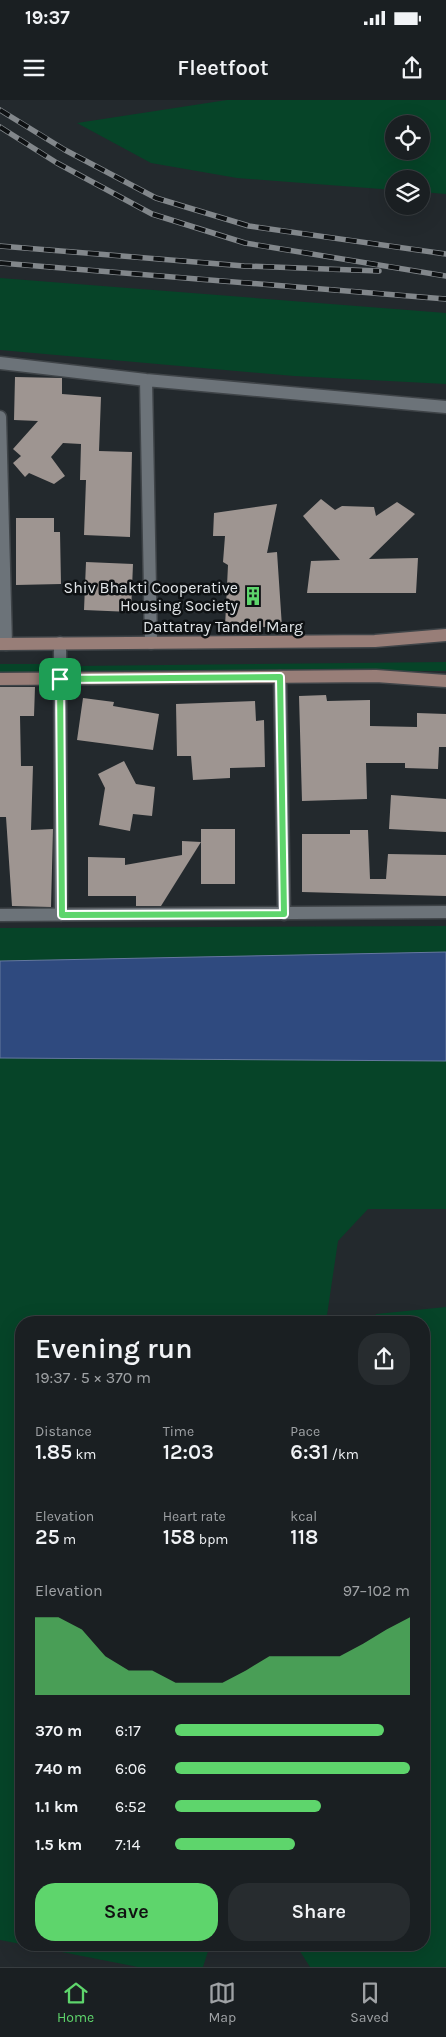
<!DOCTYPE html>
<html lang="en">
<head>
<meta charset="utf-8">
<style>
  :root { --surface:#1a1f22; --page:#272c2f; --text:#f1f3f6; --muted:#9fa2a5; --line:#383d40; --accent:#5ed56c }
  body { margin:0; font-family:Karla,sans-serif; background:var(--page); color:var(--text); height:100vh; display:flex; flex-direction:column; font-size:19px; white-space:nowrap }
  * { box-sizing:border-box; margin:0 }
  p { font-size:16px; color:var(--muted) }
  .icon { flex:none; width:28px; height:28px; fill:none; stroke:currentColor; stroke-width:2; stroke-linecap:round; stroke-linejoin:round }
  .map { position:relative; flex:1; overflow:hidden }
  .side { position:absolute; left:15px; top:1216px; width:415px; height:635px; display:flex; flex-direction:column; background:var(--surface); border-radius:20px; box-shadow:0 5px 20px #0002,0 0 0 1px var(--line) }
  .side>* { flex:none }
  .controls { position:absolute; left:385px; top:15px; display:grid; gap:10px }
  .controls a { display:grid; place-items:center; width:45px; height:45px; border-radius:50%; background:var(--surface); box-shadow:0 5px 20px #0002,0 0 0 1px var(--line); font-size:25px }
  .pin { position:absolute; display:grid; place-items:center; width:42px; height:42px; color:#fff; margin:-21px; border-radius:10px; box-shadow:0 2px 8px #0006 }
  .round { display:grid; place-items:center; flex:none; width:52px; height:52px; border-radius:20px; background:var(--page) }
  .headline { display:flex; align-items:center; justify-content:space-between; height:85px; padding:0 20px }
  h1 { font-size:28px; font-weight:600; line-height:38px }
  .figures { display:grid; grid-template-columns:repeat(3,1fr); gap:8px; height:85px; padding:5px 20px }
  .figures div { display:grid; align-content:center }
  .figures b { font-size:21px; font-weight:600 }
  .figures small { font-size:14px; font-weight:400 }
  .figures p { font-size:14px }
  .chart { height:140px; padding:10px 20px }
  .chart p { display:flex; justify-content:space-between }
  .chart svg { width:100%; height:90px; margin-top:5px; fill:var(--accent); opacity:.7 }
  .button { display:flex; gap:10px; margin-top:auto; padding:10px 20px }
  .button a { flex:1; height:58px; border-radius:20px; background:var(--accent); color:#111; font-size:20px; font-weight:600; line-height:58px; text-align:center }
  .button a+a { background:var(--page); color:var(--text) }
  ul { padding:0 20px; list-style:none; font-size:16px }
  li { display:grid; grid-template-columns:80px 60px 1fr; align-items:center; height:38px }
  li i { height:12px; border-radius:6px; background:var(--accent) }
  .status { display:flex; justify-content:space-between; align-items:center; height:35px; padding:0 25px; background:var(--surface); direction:ltr }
  .status svg { height:14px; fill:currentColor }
  header { display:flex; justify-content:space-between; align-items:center; height:65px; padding:0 20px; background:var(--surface); font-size:22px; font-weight:600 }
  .tabs { display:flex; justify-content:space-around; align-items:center; height:70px; border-top:1px solid var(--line); background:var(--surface); font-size:14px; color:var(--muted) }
  .tabs a { display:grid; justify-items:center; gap:2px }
  .tabs .current { color:var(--accent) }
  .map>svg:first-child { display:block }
  .green { fill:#064428; fill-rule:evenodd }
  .water { fill:#2f4a7f; stroke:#64789e }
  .building { fill:#9e9591 }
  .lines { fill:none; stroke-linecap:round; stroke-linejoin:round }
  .street-casing { stroke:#3f4448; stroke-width:15 }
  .secondary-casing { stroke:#3f4448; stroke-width:15 }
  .street { stroke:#6c7379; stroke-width:12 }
  .secondary { stroke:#987e78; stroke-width:12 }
  .rail-casing { stroke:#82878b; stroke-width:5.5 }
  .rail { stroke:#0e1113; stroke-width:4; stroke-dasharray:11; stroke-linecap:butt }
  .route-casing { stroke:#fff; stroke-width:10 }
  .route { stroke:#5ed56c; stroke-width:6 }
  .labels { text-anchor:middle; stroke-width:5; stroke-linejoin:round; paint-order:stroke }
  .poi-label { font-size:16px; fill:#e0e4e7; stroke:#0e1113; text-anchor:end }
  .street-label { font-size:16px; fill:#e0e4e7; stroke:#0e1113 }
</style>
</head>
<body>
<div class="status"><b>19:37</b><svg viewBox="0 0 49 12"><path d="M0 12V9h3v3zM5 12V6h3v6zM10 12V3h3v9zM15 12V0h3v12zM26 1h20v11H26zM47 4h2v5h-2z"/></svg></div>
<header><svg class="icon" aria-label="menu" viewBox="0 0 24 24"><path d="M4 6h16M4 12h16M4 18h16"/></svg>Fleetfoot<svg class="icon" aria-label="share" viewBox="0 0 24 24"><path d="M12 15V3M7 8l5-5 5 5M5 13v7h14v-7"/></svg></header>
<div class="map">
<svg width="446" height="1867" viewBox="0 0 446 1867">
  <rect width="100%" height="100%" fill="#23292d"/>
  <path class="green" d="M227,0H446V94L421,92V79H394V90L237,78L151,63L77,23ZM394,24H421V51H394Z
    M0,178L446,213V284L294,276L0,250Z
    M446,562V571L79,572L78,566Z
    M0,564H52L51,572L0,573Z
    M446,826V852L0,861V828Z
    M0,958L446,961V1109H368L338,1141L326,1222H21V1844L0,1840Z
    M446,1207V1867H310L296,1845H424V1222H374L376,1214Z
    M26,1845H210L203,1867H138Z"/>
  <path class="water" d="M446,852V961L0,958V861Z"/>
  <path class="building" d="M15,277L62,278V294L101,297L99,351L132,352L130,437L84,435L86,380H80L81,344L63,343L51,357L65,376L54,384L29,373L25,377L13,363L21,356L13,349L38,321L14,320Z
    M321,399L335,410L342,406L374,407L376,416L397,402L415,414L369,459L418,458L416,493H307L311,461L340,460L303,416Z
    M277,404L267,453L277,452L282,527H225L228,465L223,462L225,436H213L214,413Z
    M16,418H54V432H60L61,484L16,485Z
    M86,462L133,464L131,512L84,510Z
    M0,587H35L34,616H20L21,666H33L31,730L53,729L51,807L12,806L6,717H0Z
    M326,595L327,601L370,600V626L417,627V613L446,614V647H439L438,669L405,668V663H366L367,699L302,701L299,596Z
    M83,598L114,602L113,606L159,614L153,650L77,640Z
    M255,601L256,621L264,620L265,667L230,668V678L193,680L191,656H177L176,604Z
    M124,661L136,684L155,687L152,716L133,714L130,731L99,725L105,688L98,674Z
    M391,695L446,699V732L389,729Z
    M201,729H235V784H201V742L161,806H136V796H88V757L125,758V765L182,755V741L201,742Z
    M350,730H368L370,779H386L388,754L446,755V796L302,792V734H350Z"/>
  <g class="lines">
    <g class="street-casing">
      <path id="street" d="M0,263L146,280L446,307
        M146,280L151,543
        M0,317L6,544
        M60,543L61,815
        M280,577L284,814
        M0,815L446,812"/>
    </g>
    <g class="secondary-casing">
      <path id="secondary" d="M0,544L375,541L446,535
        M0,579L376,576L446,581"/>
    </g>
    <use href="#street" class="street"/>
    <use href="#secondary" class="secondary"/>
    <g class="rail-casing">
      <path id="rail" d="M0,10L65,50L156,98L249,126L446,154
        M0,27L57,63L152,114L245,143L446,176
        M0,146L244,166L379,171
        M0,163L446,199"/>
    </g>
    <use href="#rail" class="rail"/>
  </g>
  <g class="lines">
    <g class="route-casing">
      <path id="route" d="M280,577L284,814L62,815L60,579Z"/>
    </g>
    <use href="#route" class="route"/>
  </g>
  <defs>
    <g id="building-bare" transform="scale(1.5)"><path d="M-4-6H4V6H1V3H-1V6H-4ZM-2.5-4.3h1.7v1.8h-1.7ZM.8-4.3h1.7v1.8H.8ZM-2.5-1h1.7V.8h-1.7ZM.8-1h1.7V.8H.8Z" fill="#5ed56c" stroke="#0e1113" stroke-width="2.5" paint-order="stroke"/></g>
  </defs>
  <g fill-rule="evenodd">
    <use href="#building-bare" x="253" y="496"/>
  </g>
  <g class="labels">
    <g class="poi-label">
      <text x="238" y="493">Shiv Bhakti Cooperative<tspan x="238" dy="18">Housing Society</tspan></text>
    </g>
    <g class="street-label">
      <text x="223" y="532">Dattatray Tandel Marg</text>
    </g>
  </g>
</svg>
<div class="controls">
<a><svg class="icon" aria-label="locate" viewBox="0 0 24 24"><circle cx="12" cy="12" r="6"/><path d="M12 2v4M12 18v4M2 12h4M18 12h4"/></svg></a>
<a><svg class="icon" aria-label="layers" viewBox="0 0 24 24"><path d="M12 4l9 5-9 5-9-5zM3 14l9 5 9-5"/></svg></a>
</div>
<div class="pin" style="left:60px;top:579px;background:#1e9e55"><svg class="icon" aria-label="arrive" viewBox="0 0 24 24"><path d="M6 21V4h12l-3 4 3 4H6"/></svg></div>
<section class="side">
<div class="headline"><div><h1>Evening run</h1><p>19:37 · 5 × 370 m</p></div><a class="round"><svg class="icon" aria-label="share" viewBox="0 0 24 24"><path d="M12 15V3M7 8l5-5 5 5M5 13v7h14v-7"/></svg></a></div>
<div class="figures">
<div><p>Distance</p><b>1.85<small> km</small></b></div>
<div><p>Time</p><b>12:03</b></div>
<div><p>Pace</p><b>6:31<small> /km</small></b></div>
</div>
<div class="figures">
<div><p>Elevation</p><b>25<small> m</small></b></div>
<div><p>Heart rate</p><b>158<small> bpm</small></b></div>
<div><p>kcal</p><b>118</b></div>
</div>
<div class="chart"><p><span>Elevation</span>97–102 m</p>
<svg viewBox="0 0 160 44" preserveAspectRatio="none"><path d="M0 44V6L10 6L20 12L30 25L40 32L50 32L60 38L70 38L80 38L90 32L100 25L110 25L120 25L130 25L140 19L150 12L160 6V44z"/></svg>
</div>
<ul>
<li><b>370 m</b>6:17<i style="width:89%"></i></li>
<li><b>740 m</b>6:06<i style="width:100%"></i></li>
<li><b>1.1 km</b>6:52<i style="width:62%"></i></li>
<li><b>1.5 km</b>7:14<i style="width:51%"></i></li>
</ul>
<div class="button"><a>Save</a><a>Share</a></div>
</section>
</div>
<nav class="tabs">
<a class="current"><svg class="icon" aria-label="home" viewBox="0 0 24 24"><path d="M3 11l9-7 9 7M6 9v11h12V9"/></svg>Home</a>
<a><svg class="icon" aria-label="map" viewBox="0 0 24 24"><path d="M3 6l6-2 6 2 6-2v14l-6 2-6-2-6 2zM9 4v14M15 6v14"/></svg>Map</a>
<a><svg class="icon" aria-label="saved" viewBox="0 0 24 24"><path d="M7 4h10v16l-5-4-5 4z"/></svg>Saved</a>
</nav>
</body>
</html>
